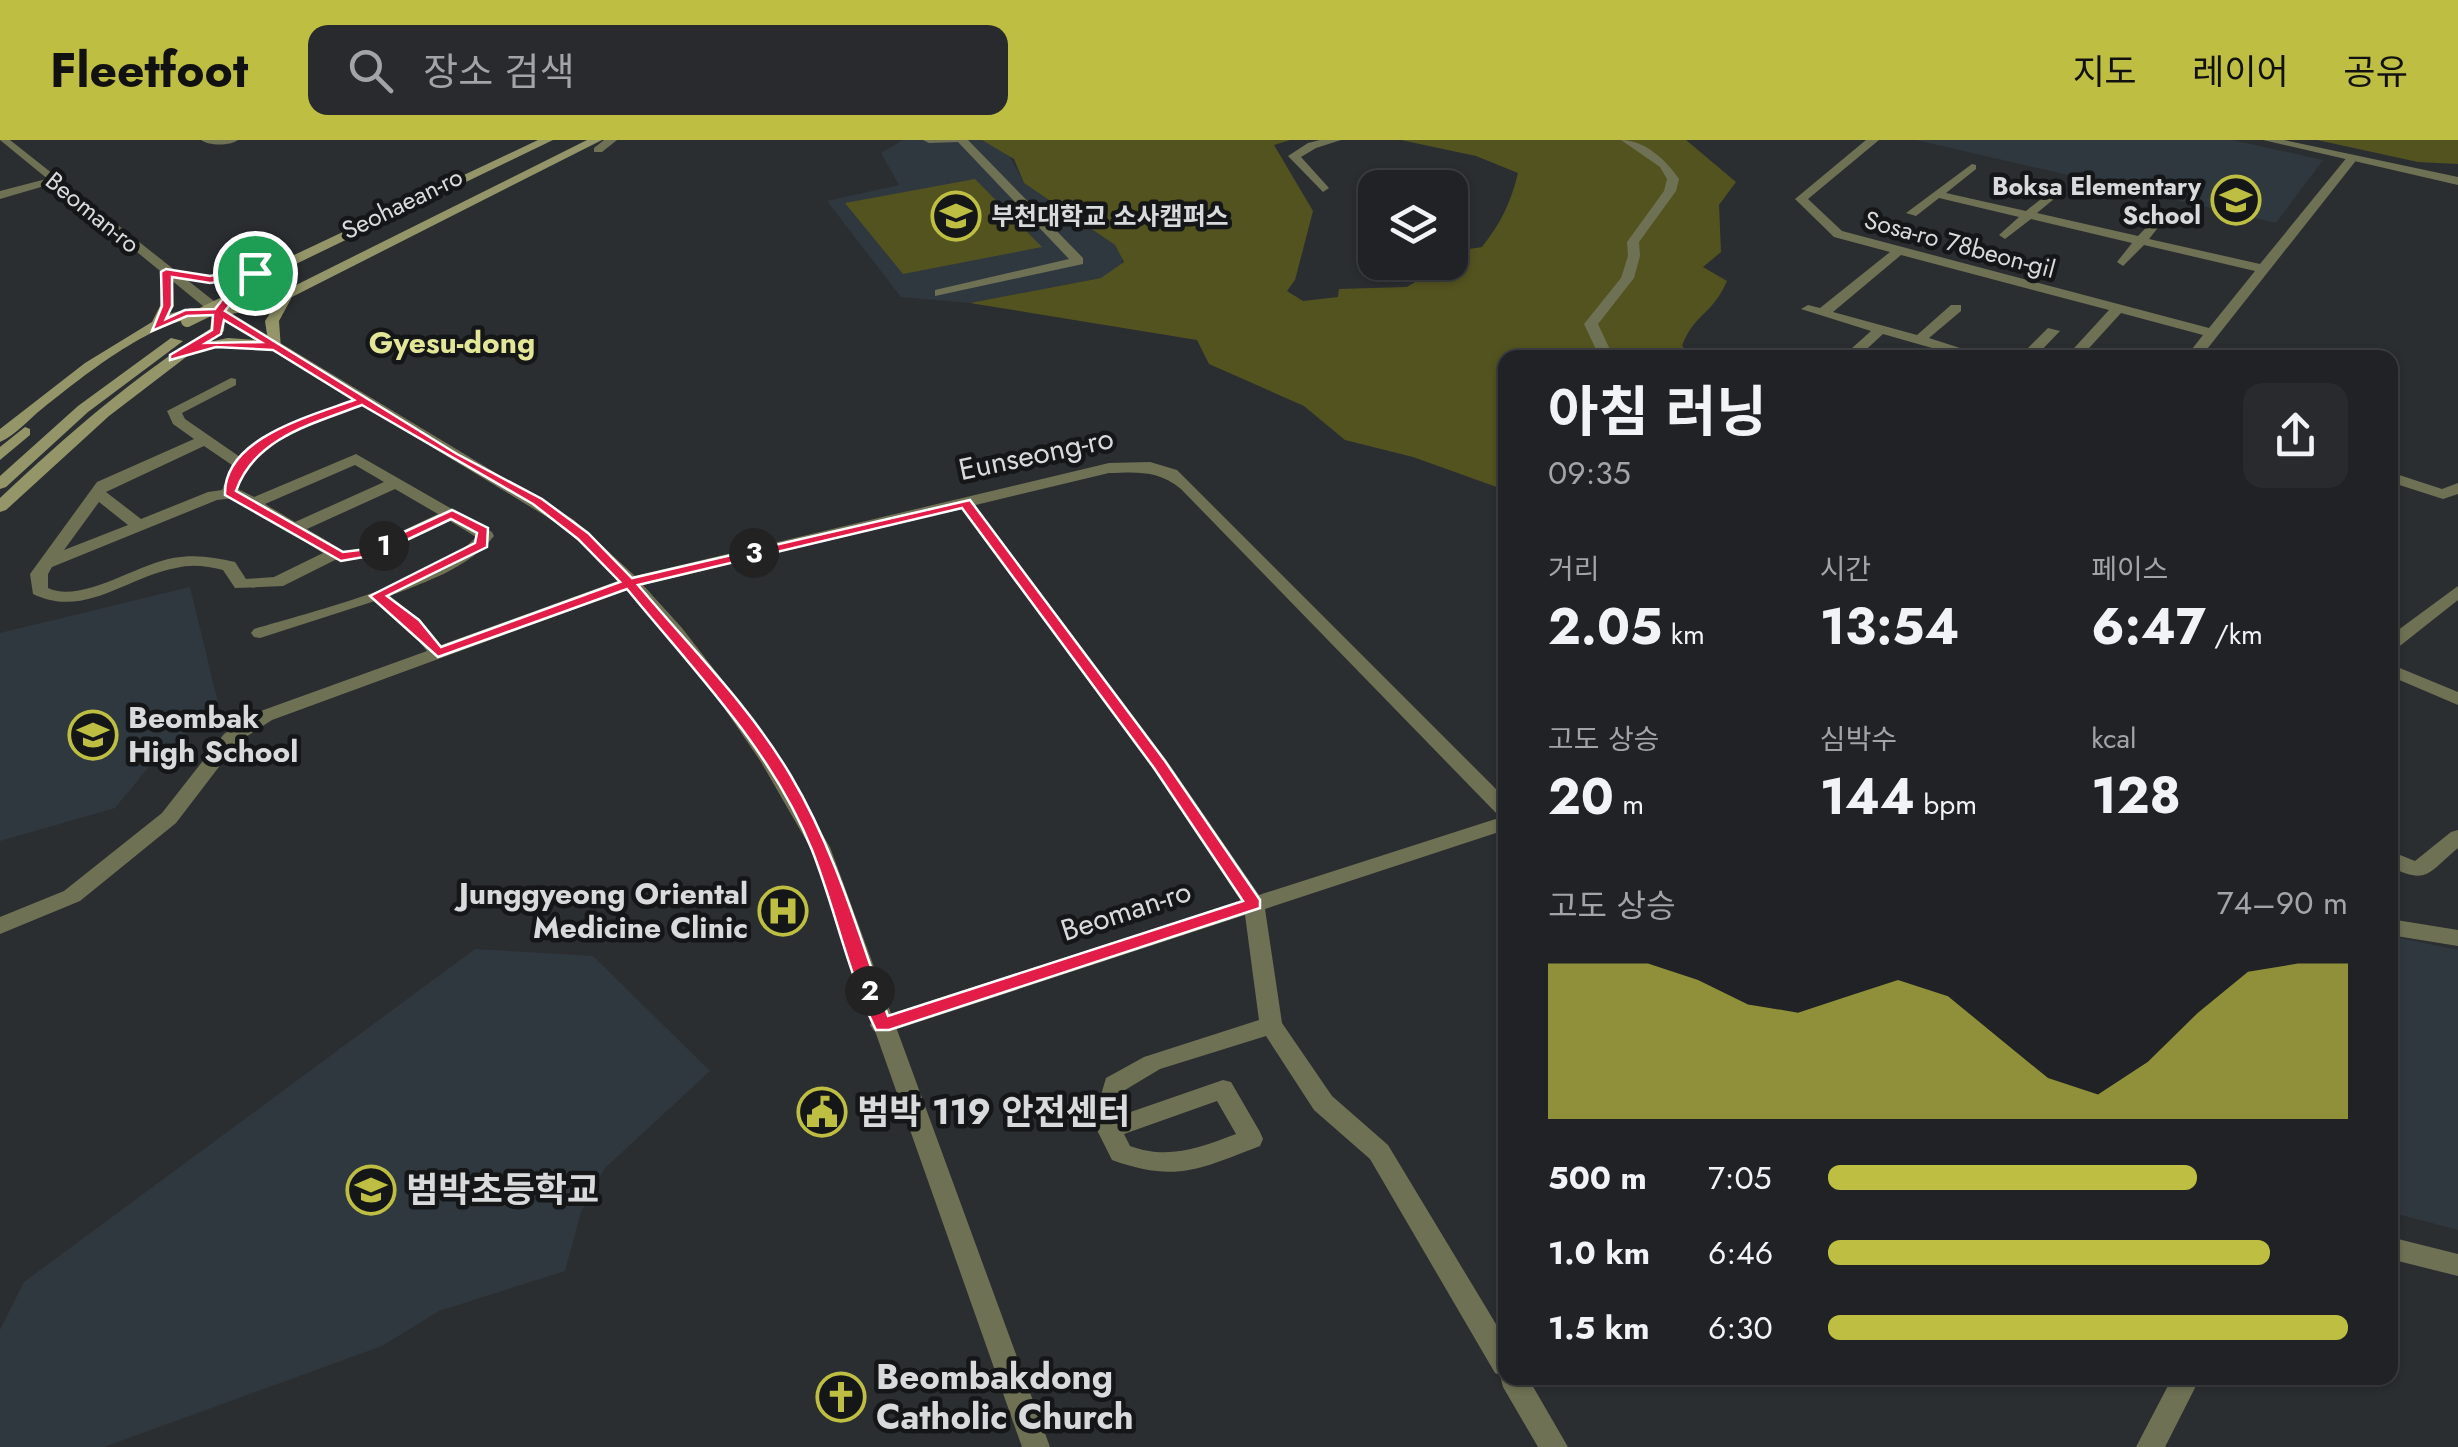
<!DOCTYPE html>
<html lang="ko">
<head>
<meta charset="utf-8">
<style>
  :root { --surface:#202225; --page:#282a2d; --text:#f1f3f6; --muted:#a2a4a7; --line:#3d3f42; --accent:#bebf42 }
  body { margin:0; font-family:Jost,"Noto Sans KR",sans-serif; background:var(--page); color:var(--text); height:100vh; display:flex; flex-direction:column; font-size:38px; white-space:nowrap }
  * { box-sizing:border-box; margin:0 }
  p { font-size:32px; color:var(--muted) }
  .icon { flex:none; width:55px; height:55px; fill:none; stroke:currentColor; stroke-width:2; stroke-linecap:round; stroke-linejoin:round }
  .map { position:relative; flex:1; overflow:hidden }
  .side { position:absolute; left:1498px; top:210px; width:900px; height:1035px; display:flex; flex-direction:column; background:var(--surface); border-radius:20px; box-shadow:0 2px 8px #0004,0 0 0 2px var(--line) }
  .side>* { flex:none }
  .tools { position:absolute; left:1358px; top:30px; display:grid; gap:20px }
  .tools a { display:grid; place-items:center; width:110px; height:110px; border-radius:20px; background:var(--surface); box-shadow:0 2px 8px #0004,0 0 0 2px var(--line); font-size:50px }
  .pin { position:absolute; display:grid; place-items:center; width:85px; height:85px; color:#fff; margin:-42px; border:5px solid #fff; border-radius:50%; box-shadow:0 2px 10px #0007 }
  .km { position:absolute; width:50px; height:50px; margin:-25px; border-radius:50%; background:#222; color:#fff; font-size:28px; line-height:50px; text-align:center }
  .round { display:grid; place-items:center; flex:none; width:105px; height:105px; border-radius:20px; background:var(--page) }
  .head { display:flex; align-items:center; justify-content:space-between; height:170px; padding:0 50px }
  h1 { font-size:55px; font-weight:700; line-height:75px }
  .figures { display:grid; grid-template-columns:repeat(3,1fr); gap:15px; height:170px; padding:10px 50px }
  .figures div { display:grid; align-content:center }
  .figures b { font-size:50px; font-weight:700 }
  .figures small { font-size:28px; font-weight:400 }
  .figures p { font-size:28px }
  .chart { height:280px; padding:20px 50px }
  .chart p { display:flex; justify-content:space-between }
  .chart svg { width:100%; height:180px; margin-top:10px; fill:var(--accent); opacity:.7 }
  ul { padding:0 50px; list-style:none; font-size:32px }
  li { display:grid; grid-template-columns:160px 120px 1fr; align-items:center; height:75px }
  li i { height:25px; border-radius:12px; background:var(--accent) }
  header { display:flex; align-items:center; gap:60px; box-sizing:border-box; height:140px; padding:0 50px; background:var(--accent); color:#111 }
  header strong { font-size:48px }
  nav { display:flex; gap:55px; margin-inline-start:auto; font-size:35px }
  .search { width:700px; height:90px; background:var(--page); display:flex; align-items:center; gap:25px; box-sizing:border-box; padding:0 35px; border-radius:20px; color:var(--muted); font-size:38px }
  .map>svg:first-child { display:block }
  .built { fill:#30383f }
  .green { fill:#535320 }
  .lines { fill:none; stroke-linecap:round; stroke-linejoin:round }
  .minor { fill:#6f7154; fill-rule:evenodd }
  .tertiary { fill:#6f7154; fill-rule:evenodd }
  .secondary { fill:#949669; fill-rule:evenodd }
  .secondary-bridge { stroke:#949669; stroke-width:12 }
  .route { fill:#e11d48; stroke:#fff; stroke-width:2.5; fill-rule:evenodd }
  .labels { text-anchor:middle; stroke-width:9; stroke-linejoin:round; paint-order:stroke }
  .far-poi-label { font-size:25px; font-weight:bold; fill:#d8dadc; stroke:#141617; text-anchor:end }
  .far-street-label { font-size:25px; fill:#d8dadc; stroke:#141617 }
  .far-quarter-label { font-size:30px; font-weight:bold; fill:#e3e697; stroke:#141617 }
  .street-label { font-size:30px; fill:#d8dadc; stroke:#141617 }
  .poi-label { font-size:30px; font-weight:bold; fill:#d8dadc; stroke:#141617; text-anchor:start }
  .near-poi-label { font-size:35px; font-weight:bold; fill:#d8dadc; stroke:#141617; text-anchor:start }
</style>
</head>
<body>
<header>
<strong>Fleetfoot</strong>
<div class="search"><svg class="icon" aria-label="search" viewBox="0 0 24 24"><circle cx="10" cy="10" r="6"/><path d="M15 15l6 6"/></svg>장소 검색</div>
<nav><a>지도</a><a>레이어</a><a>공유</a></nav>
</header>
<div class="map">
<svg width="2458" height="1307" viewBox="0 0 2458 1307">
  <rect width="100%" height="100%" fill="#2b2e31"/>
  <path class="built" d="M903,0H982L1009,15L1024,43L1115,105L1123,114L1121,128L1101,138L970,163L901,157L827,61L899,45L881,13Z
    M1916,0H2232L2323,20L2276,83Z
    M190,447L219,567L152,623L115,668L0,701V493Z
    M2390,796L2458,810V1090L2390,1072Z
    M475,809L593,816L710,931L605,1028L581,1072L565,1131L439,1171L382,1206L104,1307H0V1190L24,1142Z"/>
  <path class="green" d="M982,0H1290L1274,5L1313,71L1295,140L1287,151L1303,161L1338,157L1339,149L1407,147L1420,139L1425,123L1450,122V112L1482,107C1501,83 1511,62 1518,33L1476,16L1401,0H1686L1736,42L1719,65L1721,112L1703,127L1727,141C1713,174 1693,175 1682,206L1694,217L1505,218V350L1413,317L1345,300L1304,266L1209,224L1197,200L970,163L1101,138L1124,122L1115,105L1024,43L1014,19Z
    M2317,0H2458V24L2418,22Z
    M975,39L1042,107L903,134L845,63Z"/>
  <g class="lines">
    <path class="minor" d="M201,0H238C230,6 209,6 201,0Z
      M604,0H617L602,12H594V8Z
      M923,0H968L1083,118V124L935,156V150L1069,119L958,2L929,3Z
      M1320,0H1341L1316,8L1301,17L1329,48L1323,52L1288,16L1308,3Z
      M1621,0C1645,0 1666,20 1679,39L1676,51L1639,102L1640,116L1634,138L1598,184L1614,218H1600L1584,184L1621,138L1628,116L1627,102L1664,51L1667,39L1660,27Z
      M1866,0H1879L1808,59L1842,91L2209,188L2255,131L2144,105L2123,126L2117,122L2132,103L2031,79L2005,99L1999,95L2019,77L1939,58L1916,76L1906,73L1972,24L1976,25V29L1946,53L2026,71L2056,47L2060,48V54L2037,73L2138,96L2162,71L2168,75L2149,99L2260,124L2348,16L2358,18L2200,218H2185L2203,195L2121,173L2080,218H2065L2109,170L1901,115L1833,172L1917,195L1951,165H1961V171L1929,198L1991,218H1967L1883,194L1857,218H1841L1871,191L1801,169L1808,165L1820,168L1890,112L1834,97L1795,59Z
      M54,37L60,40L58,42L0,59V51Z
      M2048,188L2060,191L2034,218H2018Z
      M231,238L236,239V245L182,273L185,279L240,317L275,290L358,257L370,260L285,296L247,326L238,349L254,357L356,314L492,392L494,396C469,428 427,441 390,456L420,480L441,505L623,439H635L638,443L635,447L272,580L238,602L176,683L80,761L0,794V777L64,751L162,673L224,594L258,572L427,511L408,488L375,461L260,498L254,497L251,493L254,489C311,472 437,441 476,397L450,381L376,416L335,420L283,446L235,448L223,430C207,426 192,424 176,428C126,437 85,479 33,454L30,434L97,342L194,299L173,284L167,271ZM204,306L232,325L222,350L208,352L141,379L106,352ZM355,325L384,342L295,382L265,364ZM395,349L438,374L366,408L344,411L307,389ZM234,358L323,413L274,437L246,439L235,422C214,417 195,414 173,418C137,424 81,464 48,448V434L52,427L217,360ZM99,362L128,385L64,410Z
      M2390,332L2442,349L2458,343V354L2443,359L2390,342Z
      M965,358L971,360L1167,621L1259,755L1505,676V690L1265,769L1282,883L1332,956L1388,1005L1505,1199V1238H1528L1568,1307H1538L1503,1247L1500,1235L1495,1233L1370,1019L1314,970L1266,896L1160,929L1125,950L1119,976L1223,940L1231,942L1260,992L1263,999L1260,1006C1200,1029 1176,1043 1112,1020L1093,982L1106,938L1144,917L1259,880L1245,775L882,894L874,891L870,885L874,879L1241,761L1153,629L957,363ZM1217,961L1236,994C1199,1008 1168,1020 1130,1006L1124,994Z
      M2458,446V460L2396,509L2390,510V496Z
      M2390,524L2458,552V565L2390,536Z
      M2458,690V708C2428,733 2428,745 2390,727V711L2415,721L2451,692Z
      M2390,779L2458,790V806L2390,795Z
      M2172,1238H2200L2165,1307H2136Z"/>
    <path class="tertiary" d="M0,0H10L224,169L574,380L635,436L1109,323L1150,322L1177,330L1505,658V677L1498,675L1181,349C1158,330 1138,332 1109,333L643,445L682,488L748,573L830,707L1050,1307H1022L810,707L761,622L703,537L635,455L562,386L214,175Z
      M2263,0H2284L2458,37V45Z
      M2390,1097L2458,1114V1136L2390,1119Z"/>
    <path class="secondary" d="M538,0H553L244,149L230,167L262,162L587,0H602L292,157L279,181L281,209L228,206L194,211L109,276L6,370L0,372V358C66,296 133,237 210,189L212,176C158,175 86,234 43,268C29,279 16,295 0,302V289L85,223L152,182L160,166L161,129L210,135L258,132ZM173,137L210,143L243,139L234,143L215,168H191L169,174L174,166ZM274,167L265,181L268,201L228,198L209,202L224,191L225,175Z
      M171,198L183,201L88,272L6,347L0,349V336L78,266Z
      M25,287L30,289V295L0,320V307Z"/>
    <path class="secondary-bridge" d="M187,181L250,150"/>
  </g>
  <path class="route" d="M280,121L289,123L243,148L225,171L457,314L542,359L588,393L632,438L970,360L1165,621L1260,760V768L889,890H876C848,834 835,768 812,710C772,610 694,531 627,449L438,517L370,456L475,403L477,393L451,379L375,415L341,421L225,355C223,298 311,276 354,260L273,210L216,207L170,220V215L212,190L213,175L187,176L152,191L162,166L161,132L166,129L210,136ZM172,137L210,143L247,138L235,143L215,169L185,170L166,179L172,166ZM224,180L261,202L206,203L221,194ZM362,265L533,364L578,399L620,442L441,507L419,480L387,456L487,407L488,388L452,370L367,409L343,412L236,351C255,297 313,284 362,265ZM962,368L1154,628L1243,761L888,876C859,795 835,710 791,636C750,566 690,507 638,445Z"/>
  <defs>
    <g id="school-ring" transform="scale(2.5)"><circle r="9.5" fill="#141617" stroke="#bebf42" stroke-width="1.5"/><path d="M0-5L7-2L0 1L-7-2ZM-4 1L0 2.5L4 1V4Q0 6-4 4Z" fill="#bebf42"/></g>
    <g id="university-ring" transform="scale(2.5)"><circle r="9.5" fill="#141617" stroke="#bebf42" stroke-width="1.5"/><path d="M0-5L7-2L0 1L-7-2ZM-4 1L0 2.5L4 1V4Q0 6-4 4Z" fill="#bebf42"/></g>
    <g id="hospital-ring" transform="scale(2.5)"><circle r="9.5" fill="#141617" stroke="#bebf42" stroke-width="1.5"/><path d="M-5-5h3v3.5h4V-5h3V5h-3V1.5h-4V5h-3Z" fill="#bebf42"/></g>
    <g id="civic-ring" transform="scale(2.5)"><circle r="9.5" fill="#141617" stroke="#bebf42" stroke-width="1.5"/><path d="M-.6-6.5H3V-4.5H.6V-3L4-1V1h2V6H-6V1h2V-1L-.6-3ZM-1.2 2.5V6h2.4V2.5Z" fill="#bebf42"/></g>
    <g id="church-ring" transform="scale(2.5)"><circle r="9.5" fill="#141617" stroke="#bebf42" stroke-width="1.5"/><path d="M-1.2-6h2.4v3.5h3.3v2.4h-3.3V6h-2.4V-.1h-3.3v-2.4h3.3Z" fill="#bebf42"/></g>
  </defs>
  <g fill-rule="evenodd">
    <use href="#school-ring" x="2236" y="60"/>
    <use href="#university-ring" x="956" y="76"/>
    <use href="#school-ring" x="93" y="595"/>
    <use href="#hospital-ring" x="783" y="771"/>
    <use href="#civic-ring" x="822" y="972"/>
    <use href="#school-ring" x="371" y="1050"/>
    <use href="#church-ring" x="841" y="1257"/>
  </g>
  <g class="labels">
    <g class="far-poi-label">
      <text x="2201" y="55">Boksa Elementary<tspan x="2201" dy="29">School</tspan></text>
      <text x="991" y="85" text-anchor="start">부천대학교 소사캠퍼스</text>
    </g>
    <g class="far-street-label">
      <text transform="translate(402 63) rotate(-26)" y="9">Seohaean-ro</text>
      <text transform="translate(93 72) rotate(39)" y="9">Beoman-ro</text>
      <text transform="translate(1960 104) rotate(15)" y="9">Sosa-ro 78beon-gil</text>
    </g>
    <g class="far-quarter-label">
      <text x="452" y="213">Gyesu-dong</text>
    </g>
    <g class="street-label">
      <text transform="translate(1036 314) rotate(-12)" y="10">Eunseong-ro</text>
      <text transform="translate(1126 771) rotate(-18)" y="10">Beoman-ro</text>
    </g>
    <g class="poi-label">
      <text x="128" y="588">Beombak<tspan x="128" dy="34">High School</tspan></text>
      <text x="748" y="764" text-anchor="end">Junggyeong Oriental<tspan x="748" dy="34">Medicine Clinic</tspan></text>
    </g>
    <g class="near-poi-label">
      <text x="857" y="984">범박 119 안전센터</text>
      <text x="406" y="1062">범박초등학교</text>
      <text x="876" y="1249">Beombakdong<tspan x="876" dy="40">Catholic Church</tspan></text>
    </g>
  </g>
</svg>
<div class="tools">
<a><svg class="icon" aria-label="layers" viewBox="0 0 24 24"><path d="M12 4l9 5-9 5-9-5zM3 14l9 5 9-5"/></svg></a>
</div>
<div class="pin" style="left:255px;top:133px;background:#1e9e55"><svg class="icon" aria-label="arrive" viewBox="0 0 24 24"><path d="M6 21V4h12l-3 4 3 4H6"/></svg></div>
<b class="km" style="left:384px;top:406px">1</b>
<b class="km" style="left:870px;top:851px">2</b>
<b class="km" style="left:754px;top:413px">3</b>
<section class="side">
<div class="head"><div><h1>아침 러닝</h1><p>09:35</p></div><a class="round"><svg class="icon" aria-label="share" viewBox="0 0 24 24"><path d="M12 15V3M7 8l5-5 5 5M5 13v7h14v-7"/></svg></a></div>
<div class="figures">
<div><p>거리</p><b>2.05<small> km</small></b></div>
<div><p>시간</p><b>13:54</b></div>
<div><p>페이스</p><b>6:47<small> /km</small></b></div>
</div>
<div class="figures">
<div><p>고도 상승</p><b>20<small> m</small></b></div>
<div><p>심박수</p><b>144<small> bpm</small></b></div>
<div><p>kcal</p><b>128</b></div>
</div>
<div class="chart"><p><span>고도 상승</span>74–90 m</p>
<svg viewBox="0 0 160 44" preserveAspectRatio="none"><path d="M0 44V6L10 6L20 6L30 10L40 16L50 18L60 14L70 10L80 14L90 24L100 34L110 38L120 30L130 18L140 8L150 6L160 6V44z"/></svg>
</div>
<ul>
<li><b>500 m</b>7:05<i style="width:71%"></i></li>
<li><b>1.0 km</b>6:46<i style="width:85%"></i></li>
<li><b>1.5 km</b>6:30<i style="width:100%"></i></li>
</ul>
</section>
</div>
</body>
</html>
